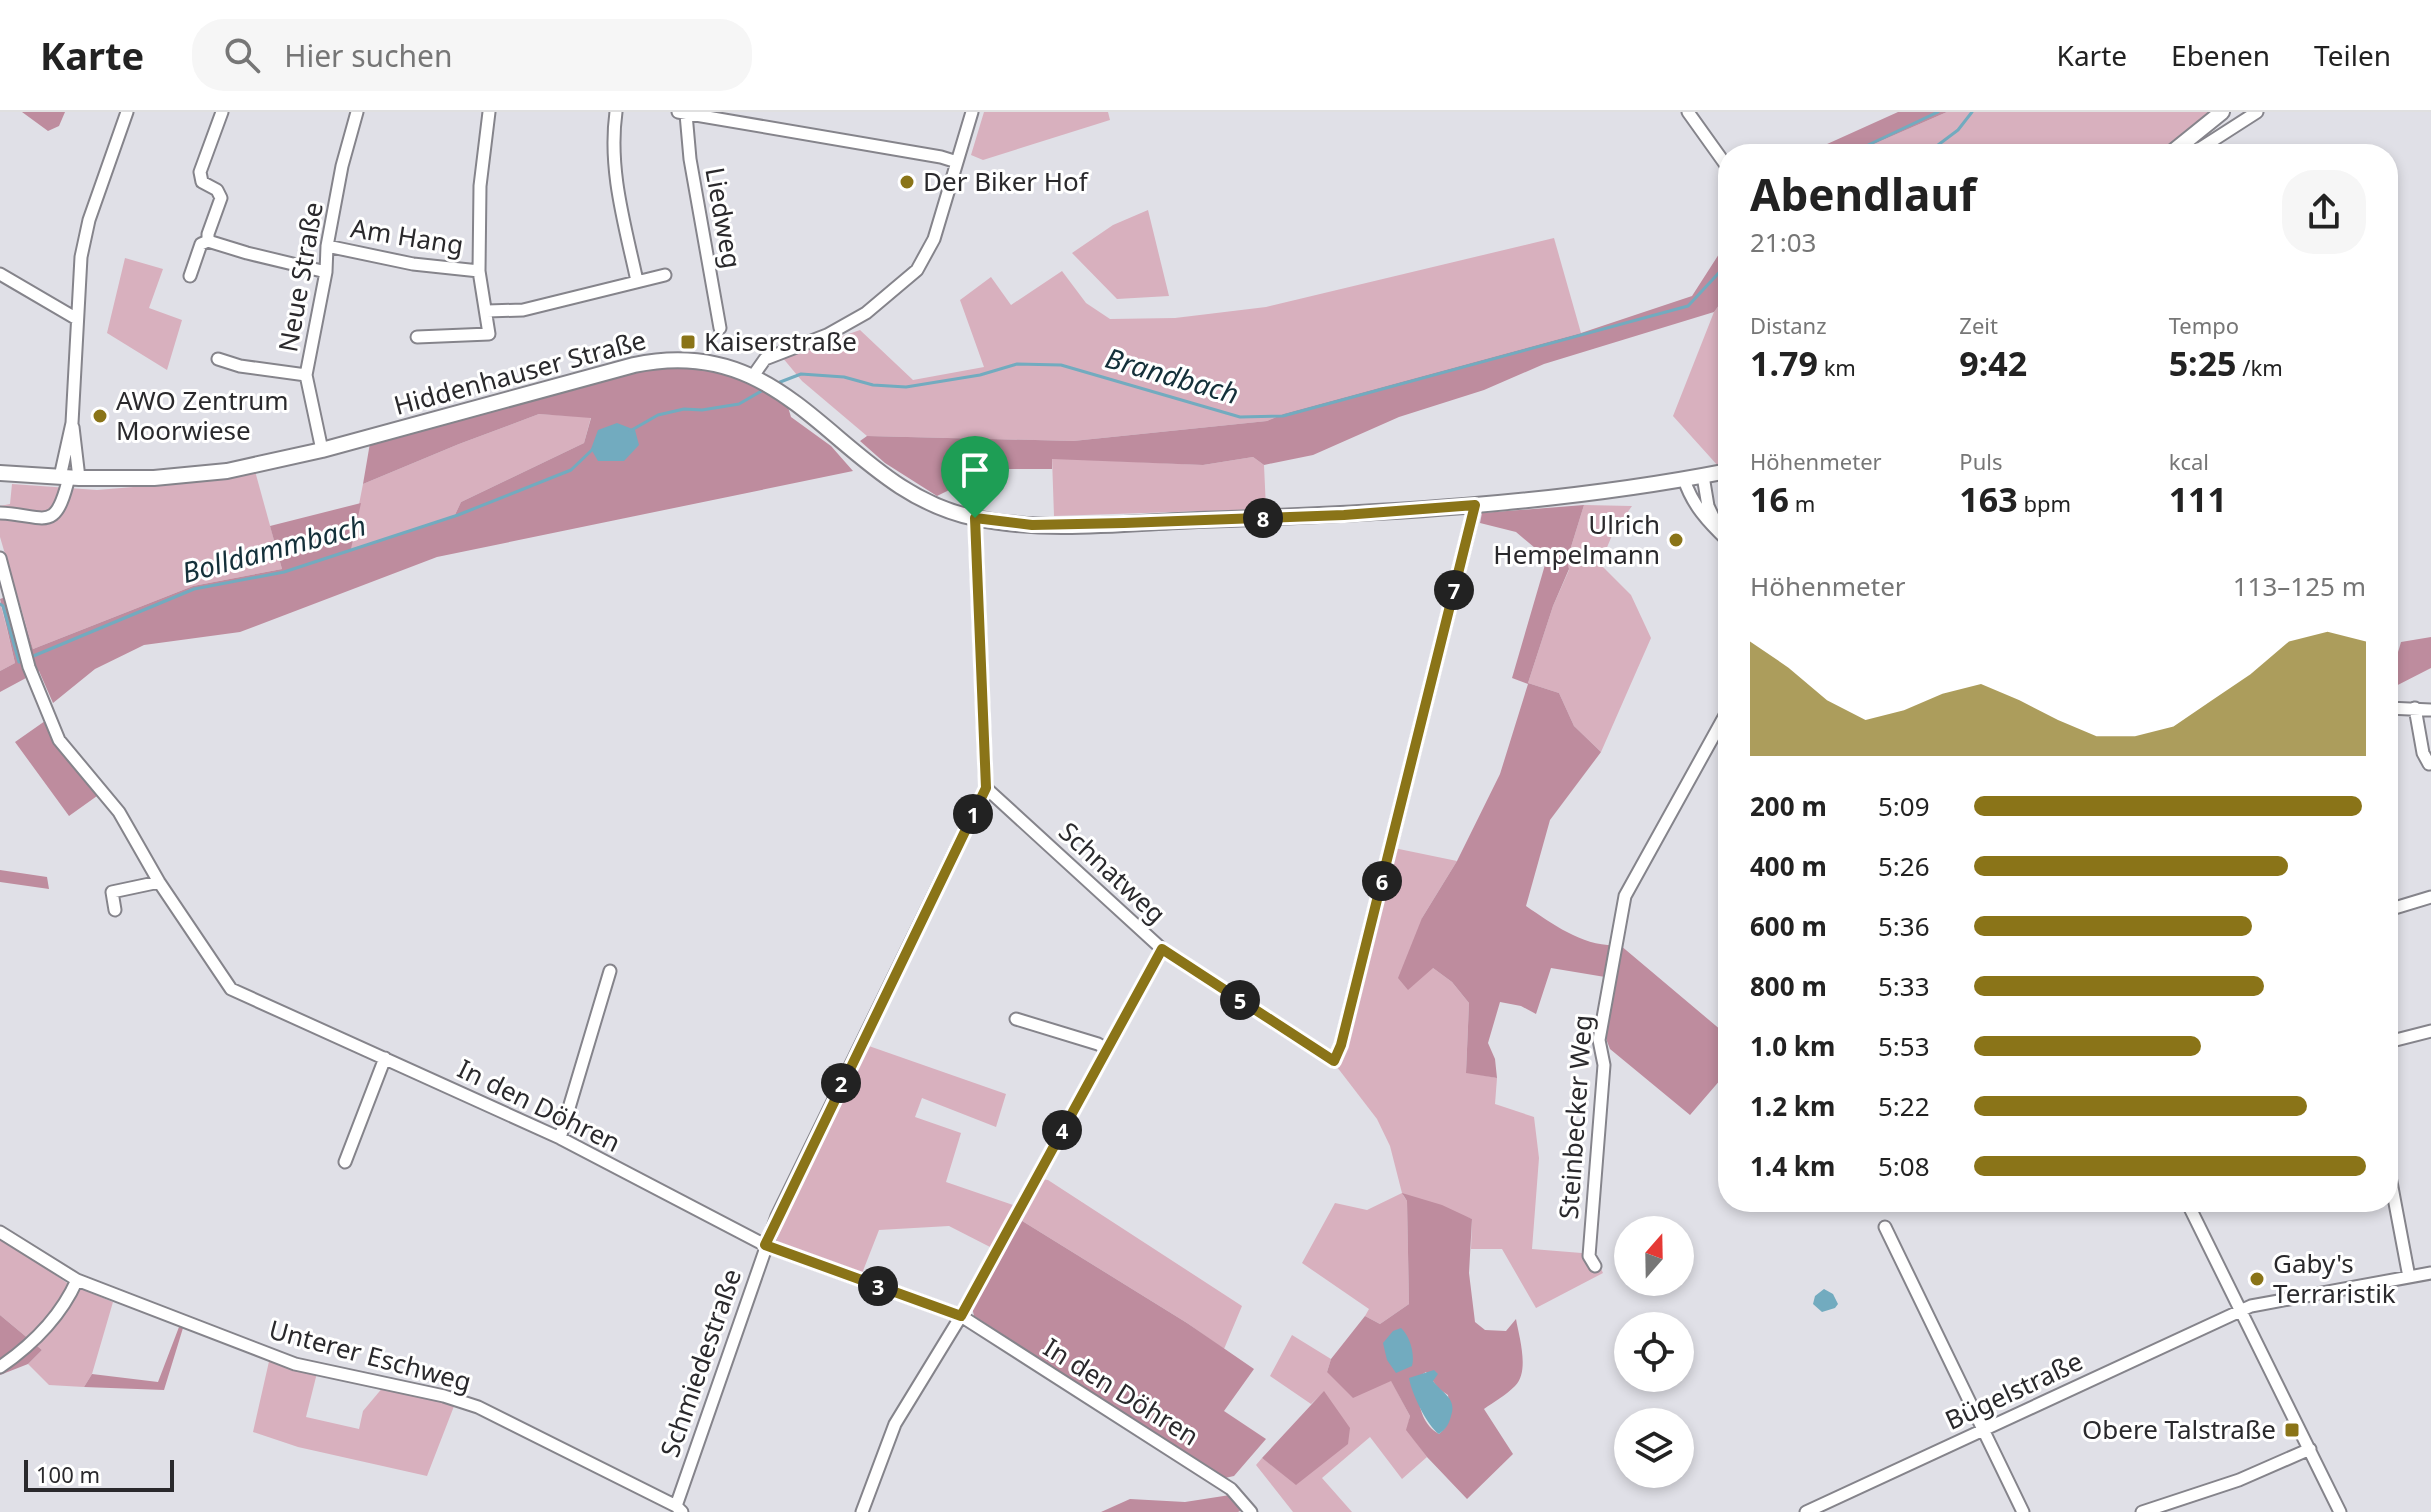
<!DOCTYPE html>
<html lang="de">
<head>
<meta charset="utf-8">
<style>
  :root { --surface:#fff; --page:#f6f6f6; --text:#222; --muted:#767676; --line:#e0e0e0; --accent:#8a7418 }
  body { margin:0; font-family:"Noto Sans",sans-serif; background:var(--page); color:var(--text); height:100vh; display:flex; flex-direction:column; font-size:30px; white-space:nowrap }
  * { box-sizing:border-box; margin:0 }
  p { font-size:26px; color:var(--muted) }
  .icon { flex:none; width:44px; height:44px; fill:none; stroke:currentColor; stroke-width:2; stroke-linecap:round; stroke-linejoin:round }
  .map { position:relative; flex:1; overflow:hidden }
  .side { position:absolute; left:1718px; top:32px; width:680px; height:1068px; display:flex; flex-direction:column; background:var(--surface); border-radius:32px; box-shadow:0 4px 12px #0003 }
  .side>* { flex:none }
  .needle { width:52px; rotate:20deg }
  .fabs { position:absolute; left:1614px; top:1104px; display:grid; gap:16px }
  .fabs a { display:grid; place-items:center; width:80px; height:80px; border-radius:50%; background:var(--surface); box-shadow:0 4px 12px #0003; font-size:40px }
  .scale { position:absolute; left:24px; bottom:20px; width:150px; box-sizing:border-box; padding-left:8px; border:4px solid #2a292c; border-top:0; font-size:22px; line-height:28px; white-space:nowrap; color:#2a292c; -webkit-text-stroke:6px #fff; paint-order:stroke }
  .pin { position:absolute; display:grid; place-items:center; width:68px; height:68px; color:#fff; margin:-82px -34px; border-radius:50% 50% 50% 0; rotate:-45deg; box-shadow:0 0 8px #0007 }
  .pin .icon { rotate:45deg }
  .km { position:absolute; width:40px; height:40px; margin:-20px; border-radius:50%; background:#222; color:#fff; font-size:22px; line-height:40px; text-align:center }
  .round { display:grid; place-items:center; flex:none; width:84px; height:84px; border-radius:32px; background:var(--page) }
  .summary { display:flex; align-items:center; justify-content:space-between; height:136px; padding:0 32px }
  h1 { font-size:44px; font-weight:700; line-height:60px }
  .stats { display:grid; grid-template-columns:repeat(3,1fr); gap:12px; height:136px; padding:8px 32px }
  .stats div { display:grid; align-content:center }
  .stats b { font-size:34px; font-weight:700 }
  .stats small { font-size:22px; font-weight:400 }
  .stats p { font-size:22px }
  .chart { height:224px; padding:16px 32px }
  .chart p { display:flex; justify-content:space-between }
  .chart svg { width:100%; height:144px; margin-top:8px; fill:var(--accent); opacity:.7 }
  ul { padding:0 32px; list-style:none; font-size:26px }
  li { display:grid; grid-template-columns:128px 96px 1fr; align-items:center; height:60px }
  li i { height:20px; border-radius:10px; background:var(--accent) }
  header { display:flex; align-items:center; gap:48px; box-sizing:border-box; height:112px; padding:0 40px; background:var(--surface); border-bottom:2px solid var(--line) }
  header strong { font-size:38px }
  nav { display:flex; gap:44px; margin-inline-start:auto; font-size:28px }
  .search { width:560px; height:72px; background:var(--page); display:flex; align-items:center; gap:20px; box-sizing:border-box; padding:0 28px; border-radius:32px; color:var(--muted); font-size:30px }
  .map>svg:first-child { display:block }
  .green { fill:#d8b0be }
  .forest { fill:#be8c9e; fill-rule:evenodd }
  .water { fill:#72abbf }
  .lines { fill:none; stroke-linecap:round; stroke-linejoin:round }
  .stream { stroke:#72abbf; stroke-width:3 }
  .minor-casing { stroke:#85848b; stroke-width:15 }
  .major-casing { stroke:#85848b; stroke-width:18 }
  .minor { stroke:#fff; stroke-width:11 }
  .major { stroke:#fff; stroke-width:14 }
  .route-casing { stroke:#fff; stroke-width:16 }
  .route { stroke:#8a7418; stroke-width:10 }
  .poi-dot { fill:#8a7418; stroke:#fff; stroke-width:3 }
  .labels { text-anchor:middle; stroke-width:6; stroke-linejoin:round; paint-order:stroke }
  .poi-label { font-size:26px; fill:#2a292c; stroke:#fff; text-anchor:start }
  .street-label { font-size:26px; fill:#2a292c; stroke:#fff }
  .water-label { font-size:28px; font-style:italic; fill:#14303a; stroke:#fff }
</style>
</head>
<body>
<header>
<strong>Karte</strong>
<div class="search"><svg class="icon" aria-label="search" viewBox="0 0 24 24"><circle cx="10" cy="10" r="6"/><path d="M15 15l6 6"/></svg>Hier suchen</div>
<nav><a>Karte</a><a>Ebenen</a><a>Teilen</a></nav>
</header>
<div class="map">
<svg width="2431" height="1400" viewBox="0 0 2431 1400">
  <rect width="100%" height="100%" fill="#e0e0e7"/>
  <path class="green" d="M984,0H1108L1110,8L983,48L971,43Z
    M1947,0H2215L2160,42H1851Z
    M1148,98L1169,184L1117,187L1072,141L1113,113Z
    M1554,126L1581,221L1283,302L1267,309L1073,329L867,324L802,269L782,245L860,218L913,268L984,255L960,188L991,165L1011,193L1062,159L1086,191L1110,207L1175,206L1266,195Z
    M125,146L163,157L149,196L182,208L167,258L107,221Z
    M1728,181V353L1719,355L1673,304L1714,200Z
    M539,302L591,305L584,331L461,390L454,405L350,438L363,372L459,332Z
    M1253,345L1264,353L1266,397L1054,404L1052,346L1203,353Z
    M255,359L282,457L193,474L33,537L0,425V394L10,392L12,372L97,378L194,370Z
    M1584,393L1632,394L1613,421L1600,452L1631,483L1651,526L1601,640L1574,614L1559,581L1528,571L1553,494L1569,458L1567,448Z
    M0,489L15,551L0,559Z
    M1394,736L1457,749L1422,806L1433,856L1452,870L1469,891L1466,960L1497,966L1495,992L1534,1005L1539,1046L1532,1137L1594,1142L1603,1161L1536,1196L1502,1137H1471L1472,1107L1403,1083L1407,1089L1409,1192L1380,1212L1365,1204L1369,1197L1302,1151L1335,1091L1367,1098L1402,1081L1390,1034L1377,1007L1337,955Z
    M866,933L1006,982L996,1015L922,986L915,1005L961,1021L946,1070L1016,1094L992,1136L949,1114L879,1118L861,1164L777,1133L773,1126Z
    M1040,1067L1048,1068L1242,1194L1224,1237L1187,1211L1019,1107Z
    M0,1124L67,1171L113,1190L92,1262L84,1275L49,1273L28,1252L42,1238L0,1203Z
    M1292,1223L1331,1247L1327,1260L1391,1268L1410,1304L1407,1318L1427,1345L1402,1367L1370,1325L1322,1366L1352,1400H1293L1256,1353L1262,1346L1297,1372L1324,1280L1311,1292L1270,1264Z
    M270,1245L317,1261L306,1305L359,1317L363,1299L384,1274L456,1289L427,1364L298,1335L253,1320Z"/>
  <path class="forest" d="M22,0H65L59,14L48,19Z
    M1898,0H1947L1851,42H1805Z
    M1728,128V181L1714,200L1544,252L1484,278L1399,305L1313,343L1264,353L1253,345L1203,353L1052,347V357H992L937,384L885,351L860,329L867,324L1073,329L1267,309L1283,302L1581,221L1692,184Z
    M671,254L718,259L758,276L788,295L791,305L831,334L853,359L437,445L240,520L144,533L95,557L53,591L39,559L0,580V559L15,551L0,487L16,481L33,537L193,474L282,457L270,414L361,391L351,437L454,405L461,390L584,331L591,306L539,302L459,332L363,372L370,331L636,259Z
    M1584,393L1567,448L1569,457L1553,494L1528,571L1559,581L1574,614L1601,640L1550,708L1526,794C1554,813 1585,836 1620,833L1728,924V959L1690,1003L1610,937L1605,924L1611,870L1605,865L1551,856L1536,902L1521,894L1500,890L1488,931L1495,947L1497,966L1466,961L1469,891L1452,870L1433,856L1408,878L1398,866L1422,806L1457,749L1500,662L1528,572L1512,566L1547,446L1516,420L1480,411L1482,401Z
    M2431,525V556L2388,578C2388,563 2397,546 2401,530Z
    M45,609L97,684L69,704L15,630Z
    M0,758L47,765L49,777L0,770Z
    M1402,1081L1442,1093L1472,1107L1469,1161L1475,1210L1485,1218L1506,1219L1516,1207C1519,1225 1530,1259 1515,1274C1506,1283 1494,1290 1484,1297L1513,1342L1467,1387L1427,1345L1406,1318L1410,1304L1391,1269L1353,1286L1327,1260L1331,1247L1365,1204L1380,1212L1409,1192L1407,1089ZM1426,1260L1439,1277L1448,1283C1450,1299 1453,1311 1439,1322C1419,1311 1416,1284 1420,1264Z
    M1019,1107L1187,1211L1254,1257L1224,1299L1266,1327L1234,1364L1225,1366L974,1204L972,1195Z
    M0,1203L42,1238L28,1252L0,1263Z
    M179,1215L183,1216L164,1278L84,1275L92,1262L158,1270Z
    M1324,1279L1350,1316L1348,1332L1296,1373L1262,1346Z
    M1230,1383L1244,1397L1238,1400H1101L1130,1387L1185,1390Z"/>
  <path class="water" d="M617,311L635,318L639,333L624,349H598L591,337L598,318Z
    M1824,1177L1833,1182L1838,1192L1835,1196L1822,1200L1813,1192L1815,1184Z
    M1401,1216C1410,1224 1415,1242 1412,1254L1396,1261L1387,1248L1383,1231L1393,1219Z
    M1434,1258L1438,1262L1433,1269C1443,1282 1457,1286 1451,1304C1449,1312 1446,1317 1439,1322C1427,1314 1411,1280 1409,1266Z"/>
  <g class="lines">
    <path class="stream" d="M1841,41L1866,34L1938,0
      M1926,42L1958,18L1972,0
      M775,272L801,262L844,265L873,273L906,275L980,263L1017,252L1061,253L1240,305L1283,304L1688,194L1728,151
      M630,319L658,303L684,297L702,298L739,292L765,277
      M0,492L3,494L19,550L194,477L284,460L458,403L571,358L594,336"/>
    <g class="minor-casing">
      <path id="minor" d="M222,0L200,60L202,70L217,78L221,86L208,122V129L247,141L326,160
        M616,0C608,58 625,113 637,169
        M678,0L941,45L957,50
        M1688,0L1728,56
        M686,2L690,47L720,216
        M2182,42L2201,36L2257,0
        M327,134L413,152L479,159
        M0,162L77,207
        M190,164L201,132L208,129
        M487,199L523,198L665,163
        M417,225L489,222L479,159L480,74L489,0
        M218,247L240,254L306,263
        M753,264L765,247L827,223L866,201L917,158L934,127L972,0
        M73,315L79,366
        M322,338L306,263L326,160L327,134L342,54L357,0
        M1703,364L1708,394L1716,411
        M60,365L72,311L81,145L89,108L127,0
        M1684,367C1692,393 1709,411 1728,429
        M0,401C46,403 55,423 69,365
        M0,446L29,555L59,628L119,700L159,770L231,877L560,1026L765,1133L961,1204L1231,1377L1251,1400
        M2388,596L2431,598
        M2415,596L2423,641L2429,652
        M986,676L1162,837L1334,949L1341,933L1475,393
        M115,798L112,780L159,770
        M2388,798L2431,785
        M1016,907L1098,932L1107,937
        M2388,930L2431,919
        M560,1026L610,859
        M345,1050L385,946
        M2388,1054L2409,1165
        M2187,1090L2340,1400
        M1885,1115L2023,1400
        M0,1120L77,1168L295,1252L444,1284L478,1295L676,1394L682,1400
        M1595,1154L1589,1144L1604,953L1599,928L1625,784L1728,598
        M0,1255C32,1233 61,1204 77,1168
        M676,1394L777,1104L986,676L975,406
        M862,1400L895,1312L961,1204L1162,837
        M1806,1400L2251,1194L2431,1161
        M2142,1400L2239,1368L2310,1337"/>
    </g>
    <g class="major-casing">
      <path id="major" d="M2170,42L2222,0
        M0,361L79,366H154L227,359L322,338L634,253C796,218 839,378 975,406C1047,421 1125,411 1198,408C1375,402 1554,393 1728,359"/>
    </g>
    <use href="#minor" class="minor"/>
    <use href="#major" class="major"/>
  </g>
  <g class="lines">
    <g class="route-casing">
      <path id="route" d="M1475,393L1341,933L1334,949L1162,837L961,1204L765,1133L986,676L975,406L1032,413L1124,411L1344,403Z"/>
    </g>
    <use href="#route" class="route"/>
  </g>
  <g class="poi-dot">
    <circle cx="907" cy="70" r="8"/>
    <rect x="680" y="222" width="16" height="16" rx="4"/>
    <circle cx="100" cy="304" r="8"/>
    <circle cx="1676" cy="428" r="8"/>
    <circle cx="2257" cy="1167" r="8"/>
    <rect x="2284" y="1310" width="16" height="16" rx="4"/>
  </g>
  <g class="labels">
    <g class="poi-label">
      <text x="923" y="79">Der Biker Hof</text>
      <text x="704" y="239">Kaiserstraße</text>
      <text x="116" y="298">AWO Zentrum<tspan x="116" dy="30">Moorwiese</tspan></text>
      <text x="1660" y="422" text-anchor="end">Ulrich<tspan x="1660" dy="30">Hempelmann</tspan></text>
      <text x="2273" y="1161">Gaby's<tspan x="2273" dy="30">Terraristik</tspan></text>
      <text x="2276" y="1327" text-anchor="end">Obere Talstraße</text>
    </g>
    <g class="street-label">
      <text transform="translate(723 106) rotate(80)" y="9">Liedweg</text>
      <text transform="translate(407 125) rotate(9)" y="9">Am Hang</text>
      <text transform="translate(301 165) rotate(-80)" y="9">Neue Straße</text>
      <text transform="translate(520 261) rotate(-15)" y="9">Hiddenhauser Straße</text>
      <text transform="translate(1112 761) rotate(43)" y="9">Schnatweg</text>
      <text transform="translate(539 994) rotate(26)" y="9">In den Döhren</text>
      <text transform="translate(1576 1005) rotate(-86)" y="9">Steinbecker Weg</text>
      <text transform="translate(370 1244) rotate(15)" y="9">Unterer Eschweg</text>
      <text transform="translate(701 1251) rotate(-71)" y="9">Schmiedestraße</text>
      <text transform="translate(2014 1279) rotate(-25)" y="9">Bügelstraße</text>
      <text transform="translate(1121 1280) rotate(32)" y="9">In den Döhren</text>
    </g>
    <g class="water-label">
      <text transform="translate(1172 264) rotate(16)" y="10">Brandbach</text>
      <text transform="translate(274 437) rotate(-15)" y="10">Bolldammbach</text>
    </g>
  </g>
</svg>
<div class="fabs">
<a><svg class="needle" viewBox="-14 -14 28 28"><path d="M0-13l5 13h-10z" fill="#e53935"/><path d="M0 13l5-13h-10z" fill="#767676"/></svg></a>
<a><svg class="icon" aria-label="locate" viewBox="0 0 24 24"><circle cx="12" cy="12" r="6"/><path d="M12 2v4M12 18v4M2 12h4M18 12h4"/></svg></a>
<a><svg class="icon" aria-label="layers" viewBox="0 0 24 24"><path d="M12 4l9 5-9 5-9-5zM3 14l9 5 9-5"/></svg></a>
</div>
<div class="scale">100 m</div>
<div class="pin" style="left:975px;top:406px;background:#1e9e55"><svg class="icon" aria-label="arrive" viewBox="0 0 24 24"><path d="M6 21V4h12l-3 4 3 4H6"/></svg></div>
<b class="km" style="left:973px;top:702px">1</b>
<b class="km" style="left:841px;top:971px">2</b>
<b class="km" style="left:878px;top:1174px">3</b>
<b class="km" style="left:1062px;top:1018px">4</b>
<b class="km" style="left:1240px;top:888px">5</b>
<b class="km" style="left:1382px;top:769px">6</b>
<b class="km" style="left:1454px;top:478px">7</b>
<b class="km" style="left:1263px;top:406px">8</b>
<section class="side">
<div class="summary"><div><h1>Abendlauf</h1><p>21:03</p></div><a class="round"><svg class="icon" aria-label="share" viewBox="0 0 24 24"><path d="M12 15V3M7 8l5-5 5 5M5 13v7h14v-7"/></svg></a></div>
<div class="stats">
<div><p>Distanz</p><b>1.79<small> km</small></b></div>
<div><p>Zeit</p><b>9:42</b></div>
<div><p>Tempo</p><b>5:25<small> /km</small></b></div>
</div>
<div class="stats">
<div><p>Höhenmeter</p><b>16<small> m</small></b></div>
<div><p>Puls</p><b>163<small> bpm</small></b></div>
<div><p>kcal</p><b>111</b></div>
</div>
<div class="chart"><p><span>Höhenmeter</span>113–125 m</p>
<svg viewBox="0 0 160 44" preserveAspectRatio="none"><path d="M0 44V9L10 17L20 27L30 33L40 30L50 25L60 22L70 27L80 33L90 38L100 38L110 35L120 27L130 19L140 9L150 6L160 9V44z"/></svg>
</div>
<ul>
<li><b>200 m</b>5:09<i style="width:99%"></i></li>
<li><b>400 m</b>5:26<i style="width:80%"></i></li>
<li><b>600 m</b>5:36<i style="width:71%"></i></li>
<li><b>800 m</b>5:33<i style="width:74%"></i></li>
<li><b>1.0 km</b>5:53<i style="width:58%"></i></li>
<li><b>1.2 km</b>5:22<i style="width:85%"></i></li>
<li><b>1.4 km</b>5:08<i style="width:100%"></i></li>
</ul>
</section>
</div>
</body>
</html>
